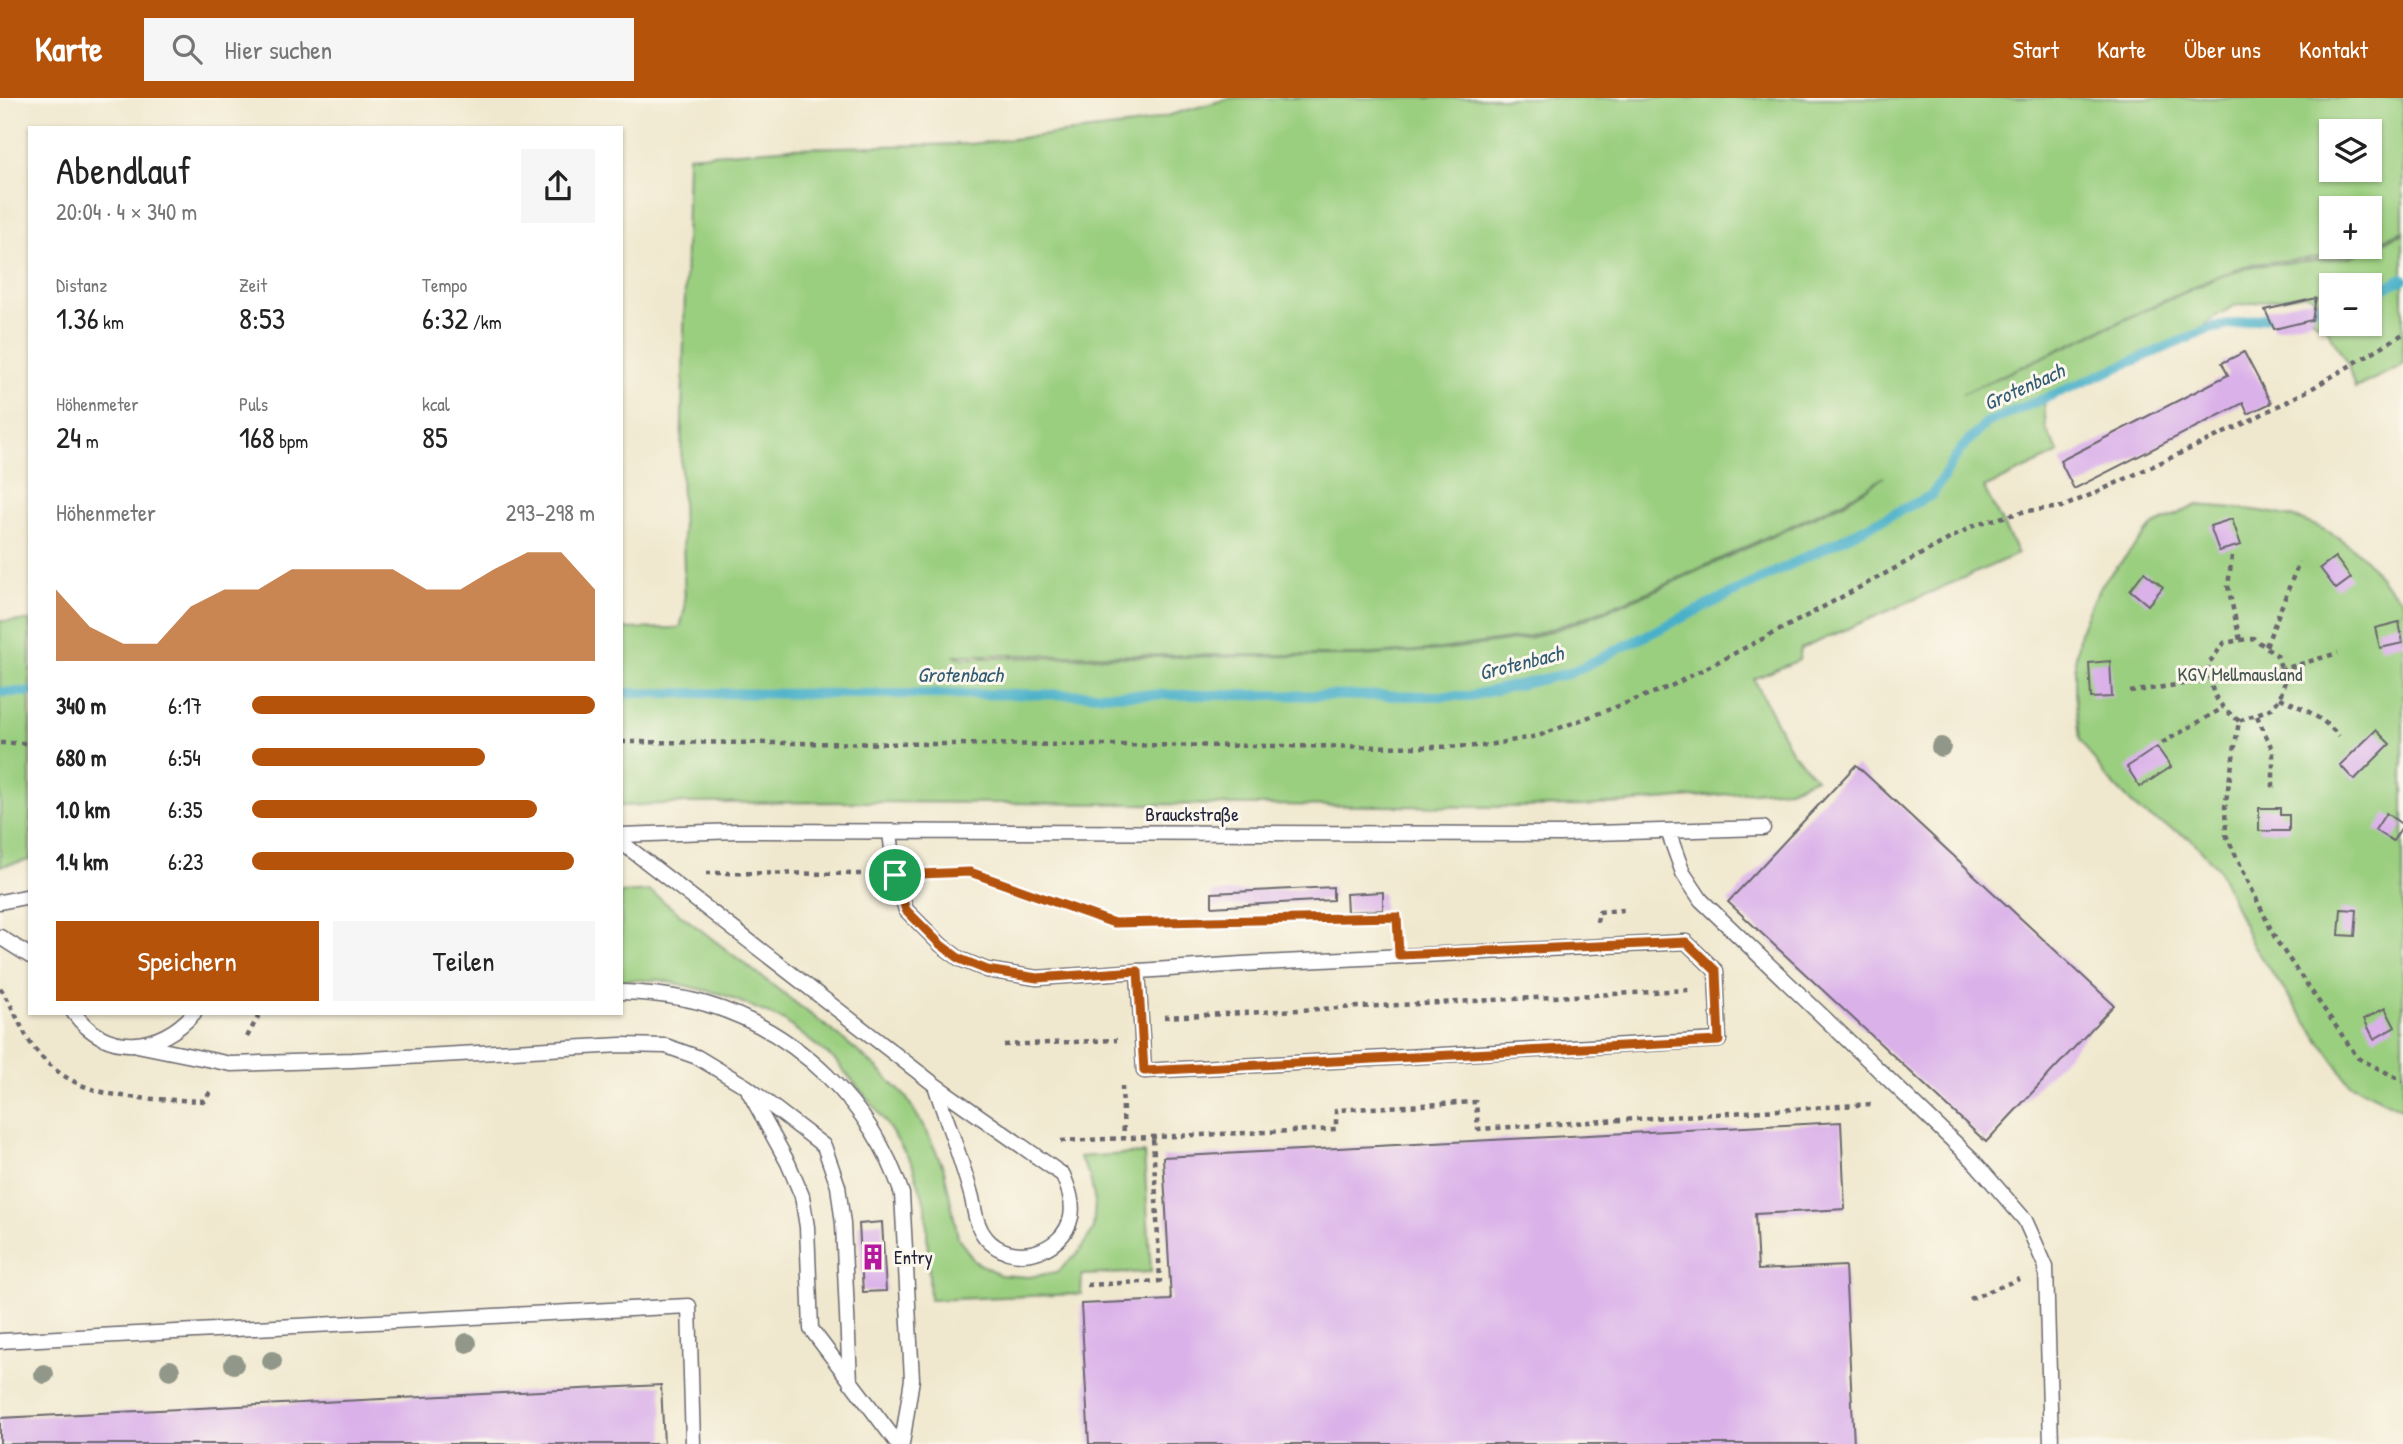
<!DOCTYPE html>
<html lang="de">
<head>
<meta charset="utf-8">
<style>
  :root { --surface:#fff; --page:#f6f6f6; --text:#222; --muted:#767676; --accent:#b45309 }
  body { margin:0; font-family:"Patrick Hand",sans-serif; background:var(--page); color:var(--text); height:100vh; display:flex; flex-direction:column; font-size:26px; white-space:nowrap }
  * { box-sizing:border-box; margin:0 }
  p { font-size:23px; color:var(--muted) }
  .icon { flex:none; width:38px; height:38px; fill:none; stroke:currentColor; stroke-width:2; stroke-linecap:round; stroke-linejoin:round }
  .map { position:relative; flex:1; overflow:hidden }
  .side { position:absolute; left:28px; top:28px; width:595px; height:889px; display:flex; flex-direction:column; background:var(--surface); border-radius:0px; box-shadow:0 2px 5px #0004 }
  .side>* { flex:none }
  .fabs { position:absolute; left:2319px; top:21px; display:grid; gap:14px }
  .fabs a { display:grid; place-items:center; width:63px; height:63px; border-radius:0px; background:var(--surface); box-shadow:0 2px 5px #0004; font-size:35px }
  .pin { position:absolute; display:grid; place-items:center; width:60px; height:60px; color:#fff; margin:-30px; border:4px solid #fff; border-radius:50%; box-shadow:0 2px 7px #0007 }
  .round { display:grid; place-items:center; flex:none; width:74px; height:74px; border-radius:0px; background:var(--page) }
  .headline { display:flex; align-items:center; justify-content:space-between; height:119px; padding:0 28px }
  h1 { font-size:38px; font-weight:600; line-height:52px }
  .figures { display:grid; grid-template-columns:repeat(3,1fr); gap:10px; height:119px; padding:7px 28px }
  .figures div { display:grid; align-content:center }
  .figures b { font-size:30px; font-weight:600 }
  .figures small { font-size:19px; font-weight:400 }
  .figures p { font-size:19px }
  .chart { height:196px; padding:14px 28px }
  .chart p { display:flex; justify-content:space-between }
  .chart svg { width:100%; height:126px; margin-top:7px; fill:var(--accent); opacity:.7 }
  .button { display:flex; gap:14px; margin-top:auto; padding:14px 28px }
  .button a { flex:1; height:80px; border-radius:0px; background:var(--accent); color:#fff; font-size:28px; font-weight:600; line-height:80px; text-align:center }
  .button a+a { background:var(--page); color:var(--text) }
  ul { padding:0 28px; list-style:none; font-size:23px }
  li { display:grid; grid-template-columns:112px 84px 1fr; align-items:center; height:52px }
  li i { height:18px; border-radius:9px; background:var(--accent) }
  header { display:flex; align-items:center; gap:42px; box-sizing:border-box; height:98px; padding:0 35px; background:var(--accent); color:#fff }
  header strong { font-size:33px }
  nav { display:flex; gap:38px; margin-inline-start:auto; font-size:24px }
  .search { width:490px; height:63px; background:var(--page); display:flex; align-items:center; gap:18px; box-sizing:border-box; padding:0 24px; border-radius:0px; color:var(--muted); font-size:26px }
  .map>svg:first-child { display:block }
  .green { fill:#9bcf80; stroke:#5e785e; stroke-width:2; fill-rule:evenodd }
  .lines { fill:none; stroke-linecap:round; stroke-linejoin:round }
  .stream { stroke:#4ab0c9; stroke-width:10 }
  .building { fill:#dab1e9 }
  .service-casing { stroke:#6a676e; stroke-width:17 }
  .path { stroke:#6a676e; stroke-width:4.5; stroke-dasharray:5 5; stroke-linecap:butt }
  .service { stroke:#fff; stroke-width:14 }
  .tree { fill:#929889 }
  .route-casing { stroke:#fff; stroke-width:14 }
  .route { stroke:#b45309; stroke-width:9 }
  .labels { text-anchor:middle; stroke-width:6; stroke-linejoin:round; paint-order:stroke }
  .park-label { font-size:19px; fill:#465650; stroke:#fbf7ec }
  .street-label { font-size:19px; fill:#22223b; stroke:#fbf7ec }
  .poi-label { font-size:19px; fill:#22223b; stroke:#fbf7ec; text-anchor:start }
  .water-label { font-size:21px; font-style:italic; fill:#325b74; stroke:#fbf7ec }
</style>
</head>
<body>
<header>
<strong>Karte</strong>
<div class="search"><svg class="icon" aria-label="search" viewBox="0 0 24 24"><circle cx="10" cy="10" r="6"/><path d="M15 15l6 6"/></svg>Hier suchen</div>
<nav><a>Start</a><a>Karte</a><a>Über uns</a><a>Kontakt</a></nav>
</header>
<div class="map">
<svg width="2403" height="1346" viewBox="0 0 2403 1346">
  <rect width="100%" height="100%" fill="#fbf7ec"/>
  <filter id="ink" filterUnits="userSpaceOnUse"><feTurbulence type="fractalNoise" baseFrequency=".0143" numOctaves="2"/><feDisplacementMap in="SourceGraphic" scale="14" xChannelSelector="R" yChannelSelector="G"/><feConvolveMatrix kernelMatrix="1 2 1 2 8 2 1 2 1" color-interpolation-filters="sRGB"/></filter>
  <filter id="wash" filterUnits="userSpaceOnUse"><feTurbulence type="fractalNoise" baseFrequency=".00686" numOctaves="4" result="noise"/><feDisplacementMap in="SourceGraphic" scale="28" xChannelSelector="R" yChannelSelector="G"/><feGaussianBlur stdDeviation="1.57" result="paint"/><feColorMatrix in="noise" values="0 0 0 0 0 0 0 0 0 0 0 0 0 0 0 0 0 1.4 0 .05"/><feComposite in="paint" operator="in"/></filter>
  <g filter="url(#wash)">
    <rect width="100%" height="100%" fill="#f0e8ce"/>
    <path class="green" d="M1231,0H2403V133L2370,147V110H2331V149H2367L2350,156L2253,166L2218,178L1962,296L2219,179L2254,168L2350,159L2403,135V267L2355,290L2348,267L2327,230L2312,222L2316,200L2307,196L2234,208L2216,218L2195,237L2044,301L2046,331L2059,355L1984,390L2018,456L1801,551L1799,562L1754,581L1791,653L1816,680L1789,691L1586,708L1505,709L868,704L686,705L621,708V531L680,530L685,510L681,368L688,58L792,50L970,46L1134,27ZM2331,33H2370V72H2331ZM2331,187H2370V226H2331ZM1884,379L1844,405L1654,493L1576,525L1530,540L1442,552L1361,558L962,560L954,557H1361L1441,551L1529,538L1575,523L1653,492L1844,403Z
      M2197,407C2260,412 2314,413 2363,459C2369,465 2374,473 2380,480C2387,488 2395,495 2403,503V1012L2350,986L2253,848L2218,770L2191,741L2140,714L2106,679L2080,642L2075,595V564L2080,533L2090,508L2102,486L2152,428Z
      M0,523H30V762L0,768Z
      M650,793L844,942L877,970L906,999L927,1034L944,1071L958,1139L974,1163L1000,1177L1029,1179L1057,1174L1078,1155L1093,1132L1095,1104L1090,1079L1079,1059L1144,1055L1151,1174L1082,1177L1081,1196L930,1202L926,1109L912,1065L877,1012L835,962L783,922L722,896L661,882H621V795Z"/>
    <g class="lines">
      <path class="stream" d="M2370,196L2403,181
        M2301,212L2331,206
        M0,594H30
        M621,595L1469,598L1570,575L1932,397L1961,351L1986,325L2209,231L2282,216"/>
    </g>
    <g id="blocks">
      <path class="building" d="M2316,200L2312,222L2274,231L2265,212Z
        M2244,254L2271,305L2248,316L2243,305L2074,391L2060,363L2228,277L2222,265Z
        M2232,421L2241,447L2219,453L2210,428Z
        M2335,459L2351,480L2336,491L2320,470Z
        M2144,474L2163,489L2148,507L2130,492Z
        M2399,524L2403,545L2380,550L2375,530Z
        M2110,563L2112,599L2091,600L2089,565Z
        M2376,632L2390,646L2354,682L2340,667Z
        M2157,649L2171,669L2140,689L2127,669Z
        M1856,667L2114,907L1986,1044L1728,804Z
        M2259,710H2280V717H2289V733H2259Z
        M2386,715L2403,727L2393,743L2375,732Z
        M1333,789V802L1212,809V795Z
        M1383,794V812L1347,814L1346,796Z
        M2341,811L2357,812L2355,838L2339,837Z
        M2385,910L2395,929L2374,941L2364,921Z
        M1841,1024L1845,1111L1755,1116L1758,1172L1845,1168L1854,1346H1089L1081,1206L1171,1202L1163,1059Z
        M882,1124L886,1193L863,1194L859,1126Z
        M661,1287L664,1346H0V1320Z"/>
    </g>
  </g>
  <g filter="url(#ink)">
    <use href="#blocks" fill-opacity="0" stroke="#6a676e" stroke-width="2"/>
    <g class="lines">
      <g class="service-casing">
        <path id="service" d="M1668,733L1683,775L1701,802L1972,1061L2025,1122L2046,1169L2051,1346
          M890,734L895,777L906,812L941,847L960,861L987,872L1037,880L1242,866L1686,844L1716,873L1719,942L1144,973L1138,873
          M621,737L738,733L1560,736L1763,730
          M621,744L935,987L1063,1077C1068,1090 1074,1104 1071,1119C1063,1156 1010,1169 986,1140C976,1128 975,1114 972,1100C962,1062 947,1025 935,987
          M0,804L30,798
          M0,839L30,858
          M621,894C650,895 679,898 706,906C796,932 873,1007 902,1096L912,1281L902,1346
          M74,915C106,959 160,954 194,915
          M137,947L231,966L352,962L621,947L666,948L697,959L747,989L824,1048L838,1088L843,1126L850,1284
          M749,994L788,1065L802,1098L807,1129L811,1231L898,1346
          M0,1243L689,1208L693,1346"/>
      </g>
      <path class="path" d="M2232,458L2228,488L2240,542
        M2266,548L2299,464
        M2280,572L2338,555
        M2130,594L2210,582
        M2280,600C2303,610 2322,619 2339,638
        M2257,618L2273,653V694
        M2239,623C2215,604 2210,596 2209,565L2224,545L2253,540L2277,557L2285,583L2280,600L2272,610L2239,623L2225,709L2226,737L2276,842L2358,960L2403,983
        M621,644L1430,649L1482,648L1538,638L1669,589L1799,522L1977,426L2026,413L2062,409L2095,395L2241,327L2311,291L2403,236
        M0,645H30
        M2162,645L2223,610
        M706,775L869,776
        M919,776L970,774L1114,825L1397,819L1398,835
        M1597,824L1599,814L1624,812
        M0,890C14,908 20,932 35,951C76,1005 142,1000 204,1003L213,990
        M1164,919L1690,892
        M247,939L260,915
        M1004,947L1117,942
        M1122,988L1124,1040
        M1061,1043L1336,1031V1012L1476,1004L1478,1031L1873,1006
        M1087,1187L1160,1183L1153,1039
        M1970,1201L2019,1181"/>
      <use href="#service" class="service"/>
    </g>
    <g class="tree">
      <circle cx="1941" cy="649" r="10"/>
      <circle cx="467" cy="1245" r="10"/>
      <circle cx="272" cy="1263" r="10"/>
      <circle cx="234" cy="1266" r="10"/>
      <circle cx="170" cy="1272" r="10"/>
      <circle cx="44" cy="1276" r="10"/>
    </g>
  </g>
  <g class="lines" filter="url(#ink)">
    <g class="route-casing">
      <path id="route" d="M970,774L1114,825L1397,819L1399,857L1686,844L1716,873L1719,943L1144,973L1138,873L1037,880L987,872L960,861L941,847L906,812L895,777Z"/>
    </g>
    <use href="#route" class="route"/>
  </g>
  <defs>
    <g id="building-bare" transform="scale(2.1)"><path d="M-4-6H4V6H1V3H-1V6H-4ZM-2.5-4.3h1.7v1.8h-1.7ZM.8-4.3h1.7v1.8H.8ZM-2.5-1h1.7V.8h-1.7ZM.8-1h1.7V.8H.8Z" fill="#b5179e" stroke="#fbf7ec" stroke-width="2.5" paint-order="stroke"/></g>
  </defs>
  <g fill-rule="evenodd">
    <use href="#building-bare" x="873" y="1159"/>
  </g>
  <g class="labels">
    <g class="park-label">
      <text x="2240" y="583">KGV Mellmausland</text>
    </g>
    <g class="street-label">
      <text x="1192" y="723">Brauckstraße</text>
    </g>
    <g class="poi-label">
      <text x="894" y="1166">Entry</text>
    </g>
    <g class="water-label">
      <text transform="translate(2024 289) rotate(-24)" y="7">Grotenbach</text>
      <text transform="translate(1521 565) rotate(-14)" y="7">Grotenbach</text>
      <text x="960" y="584">Grotenbach</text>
    </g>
  </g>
</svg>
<div class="fabs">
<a><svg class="icon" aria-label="layers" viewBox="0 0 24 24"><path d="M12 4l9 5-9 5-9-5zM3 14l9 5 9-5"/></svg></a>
<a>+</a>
<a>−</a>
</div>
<div class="pin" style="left:895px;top:777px;background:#1e9e55"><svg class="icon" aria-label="arrive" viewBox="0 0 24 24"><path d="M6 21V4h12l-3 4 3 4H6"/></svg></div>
<section class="side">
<div class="headline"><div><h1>Abendlauf</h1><p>20:04 · 4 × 340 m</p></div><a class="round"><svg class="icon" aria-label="share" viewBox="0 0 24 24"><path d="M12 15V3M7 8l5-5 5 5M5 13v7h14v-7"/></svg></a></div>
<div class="figures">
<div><p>Distanz</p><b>1.36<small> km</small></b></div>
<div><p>Zeit</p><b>8:53</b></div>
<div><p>Tempo</p><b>6:32<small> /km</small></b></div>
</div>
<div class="figures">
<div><p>Höhenmeter</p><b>24<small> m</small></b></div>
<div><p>Puls</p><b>168<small> bpm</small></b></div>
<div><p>kcal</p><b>85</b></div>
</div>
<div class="chart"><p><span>Höhenmeter</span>293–298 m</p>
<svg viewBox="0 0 160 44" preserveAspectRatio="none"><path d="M0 44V19L10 32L20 38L30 38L40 25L50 19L60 19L70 12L80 12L90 12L100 12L110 19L120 19L130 12L140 6L150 6L160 19V44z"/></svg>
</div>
<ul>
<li><b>340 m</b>6:17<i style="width:100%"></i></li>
<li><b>680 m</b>6:54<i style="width:68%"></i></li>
<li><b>1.0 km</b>6:35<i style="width:83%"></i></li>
<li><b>1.4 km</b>6:23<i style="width:94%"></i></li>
</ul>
<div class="button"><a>Speichern</a><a>Teilen</a></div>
</section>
</div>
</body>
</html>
